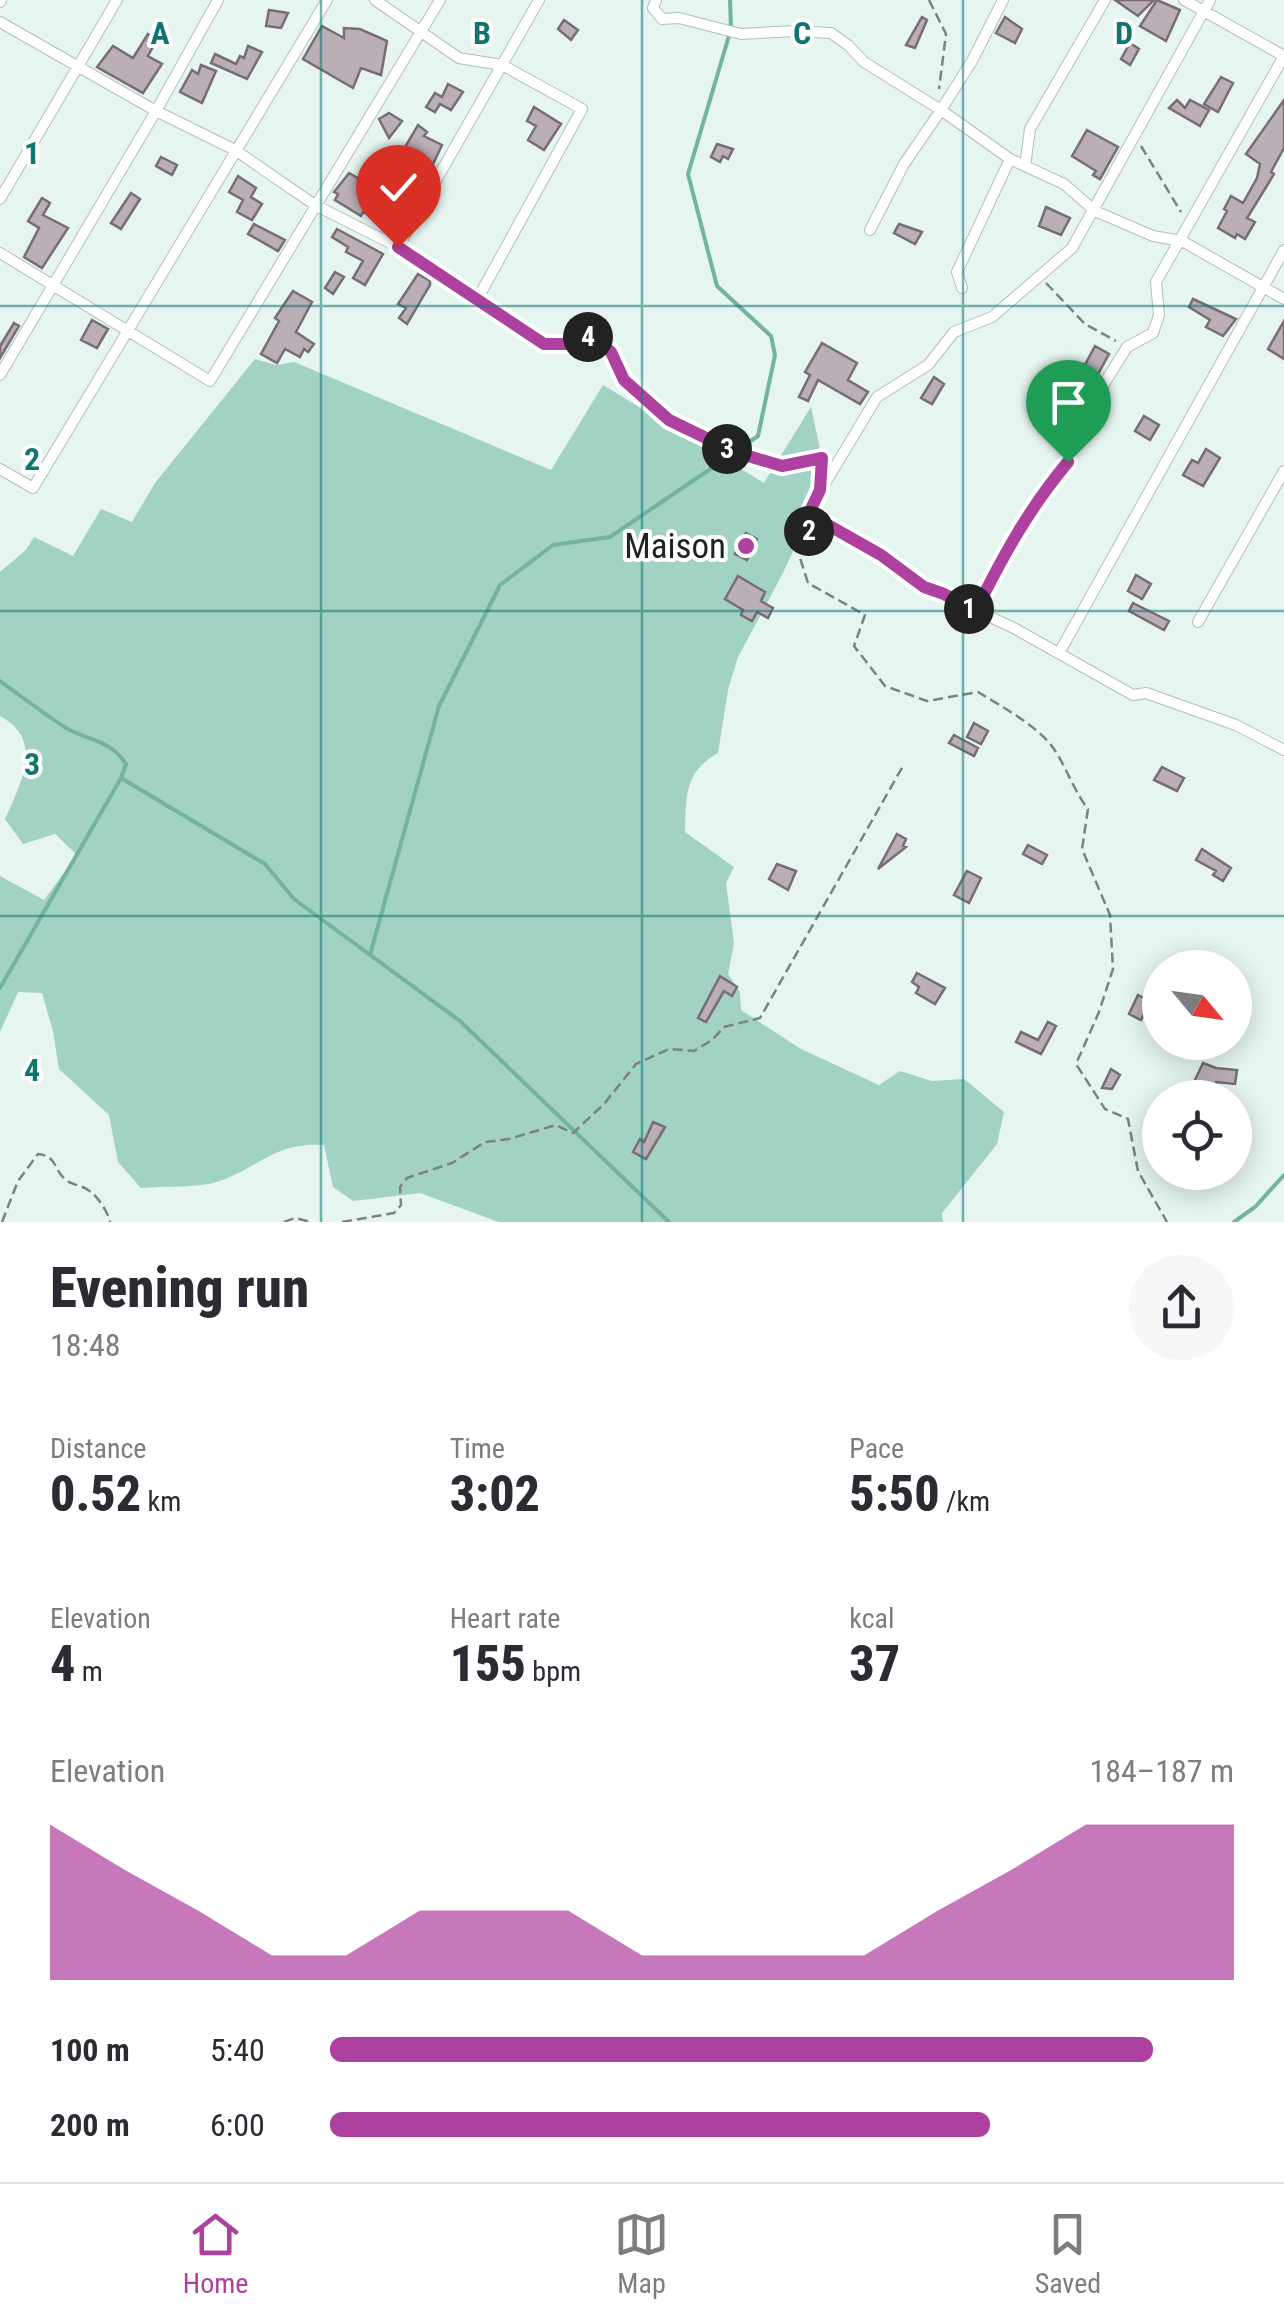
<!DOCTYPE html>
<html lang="en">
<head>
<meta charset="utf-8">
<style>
  :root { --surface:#fff; --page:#f7f7f7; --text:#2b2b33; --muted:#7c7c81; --line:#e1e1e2; --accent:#ae409f }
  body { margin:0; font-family:"Roboto Condensed",sans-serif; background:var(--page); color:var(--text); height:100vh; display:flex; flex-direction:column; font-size:38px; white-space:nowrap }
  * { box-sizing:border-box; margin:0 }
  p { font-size:32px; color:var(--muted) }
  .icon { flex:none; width:55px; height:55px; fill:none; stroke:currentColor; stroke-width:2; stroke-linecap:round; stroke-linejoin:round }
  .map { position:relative; height:1222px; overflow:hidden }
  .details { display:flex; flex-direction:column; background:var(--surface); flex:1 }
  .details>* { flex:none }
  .needle { width:65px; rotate:119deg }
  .tools { position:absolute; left:1142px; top:950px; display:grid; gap:20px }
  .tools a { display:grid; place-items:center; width:110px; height:110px; border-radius:50%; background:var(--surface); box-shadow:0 5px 25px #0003; font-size:50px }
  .pin { position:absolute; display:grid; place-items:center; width:85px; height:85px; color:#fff; margin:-102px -42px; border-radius:50% 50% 50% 0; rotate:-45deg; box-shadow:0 0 10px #0007 }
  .pin .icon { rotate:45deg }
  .km { position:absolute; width:50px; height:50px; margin:-25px; border-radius:50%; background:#222; color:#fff; font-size:28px; line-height:50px; text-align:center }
  .round { display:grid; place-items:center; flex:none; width:105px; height:105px; border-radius:52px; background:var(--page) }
  .headline { display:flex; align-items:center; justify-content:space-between; height:170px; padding:0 50px }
  h1 { font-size:55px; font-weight:800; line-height:75px }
  .figures { display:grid; grid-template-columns:repeat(3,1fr); gap:15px; height:170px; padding:10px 50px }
  .figures div { display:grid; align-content:center }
  .figures b { font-size:50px; font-weight:800 }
  .figures small { font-size:28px; font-weight:400 }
  .figures p { font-size:28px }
  .chart { height:280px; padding:20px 50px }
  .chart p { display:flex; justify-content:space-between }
  .chart svg { width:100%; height:180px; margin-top:10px; fill:var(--accent); opacity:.7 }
  ul { padding:0 50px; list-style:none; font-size:32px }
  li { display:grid; grid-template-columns:160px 120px 1fr; align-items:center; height:75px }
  li i { height:25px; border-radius:12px; background:var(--accent) }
  .tabs { display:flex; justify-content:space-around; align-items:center; height:140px; border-top:2px solid var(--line); background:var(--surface); font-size:28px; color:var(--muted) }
  .tabs a { display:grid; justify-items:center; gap:5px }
  .tabs .selected { color:var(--accent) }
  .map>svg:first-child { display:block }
  .green { fill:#a1d2c3 }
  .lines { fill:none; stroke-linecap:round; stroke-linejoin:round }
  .stream { stroke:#73b3a0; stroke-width:4 }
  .building { fill:#baaeb7; stroke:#786d75; stroke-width:2.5 }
  .minor-casing { stroke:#b1bfba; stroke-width:12 }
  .path { stroke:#798380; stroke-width:2.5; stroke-dasharray:10 5; stroke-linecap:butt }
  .minor { stroke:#fff; stroke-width:10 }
  .route-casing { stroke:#fff; stroke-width:20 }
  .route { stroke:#ae409f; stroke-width:12 }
  .grid { fill:none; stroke:#0f766e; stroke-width:2.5; stroke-opacity:0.55 }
  .poi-dot { fill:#ae409f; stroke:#fefefe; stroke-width:4 }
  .labels { text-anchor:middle; stroke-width:8; stroke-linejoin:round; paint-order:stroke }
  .poi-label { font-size:35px; fill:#1d2321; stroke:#fefefe; text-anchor:end }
  .grid-label { font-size:32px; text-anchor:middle; font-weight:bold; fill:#0f766e; stroke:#fefefe; stroke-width:8; stroke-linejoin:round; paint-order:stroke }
</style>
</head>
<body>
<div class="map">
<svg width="1284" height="1222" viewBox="0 0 1284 1222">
  <rect width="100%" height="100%" fill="#e6f5f0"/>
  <path class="green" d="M255,359L276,365L294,362L551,470L603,385L764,483L811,407L822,458L821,491L784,571L738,657L728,690L718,753C684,772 686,797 685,832L734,867L726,883L734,943L728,974L740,992L741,1010L801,1049L879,1085L900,1071L932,1081L964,1079L1004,1112L997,1144L942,1213L943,1222H499L420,1193L353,1201L333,1187L324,1145C273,1141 256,1171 213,1183C191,1188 164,1186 141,1188L118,1162L109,1115L59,1069L53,1031L42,993L18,992L0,1032V876L44,900L77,855L55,834L23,844L5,819C21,783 45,740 0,716V572L26,550L34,537L73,556L101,509L132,522L155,483Z"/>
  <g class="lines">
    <path class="stream" d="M730,0L731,29L688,174L717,286L771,336L775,355L758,436L739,449
      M0,681C22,697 43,713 66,728C89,741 111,740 126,764L121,778
      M370,955L439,706L500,585L553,545L610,537L731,455
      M0,988L121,778L265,864L294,899L460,1021L669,1222
      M1234,1222L1255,1207L1284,1175"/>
  </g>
  <path class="building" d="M1115,0H1154L1138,16Z
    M1157,0L1180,10L1166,41L1140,26Z
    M269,10L288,13L281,28L266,26Z
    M922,17L927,20L915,48L906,45Z
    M1005,17L1022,29L1015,43L996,33Z
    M564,20L578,30L571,40L558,29Z
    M322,26L344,38V28L360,29L387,41L381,75L361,68L353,88L303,59Z
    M148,34L157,39L148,56L162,64L143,93L97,67L113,46L133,58Z
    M1130,43L1139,49L1130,65L1121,59Z
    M248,46L262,52L247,79L211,63L215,54L236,64L240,56L244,58Z
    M201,65L216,71L202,103L180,92L192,70L198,74Z
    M1221,77L1233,83L1218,112L1204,104Z
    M448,84L463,92L451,110L440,104L435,112L426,107L435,93L442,97Z
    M1177,100L1185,108L1190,100L1209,110L1200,126L1169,108Z
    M1284,100V148L1271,172L1274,174L1268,184L1247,218L1255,222L1245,239L1237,234L1235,238L1218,228L1227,211L1224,209L1231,196L1243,203L1257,178L1260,164L1246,154Z
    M534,107L561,124L544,150L528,140L536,126L527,121Z
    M389,113L402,121L389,138L379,119Z
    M418,125L427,132L424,136L442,145L423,185L392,169Z
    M1087,130L1118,147L1100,179L1093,175L1096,171L1072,156Z
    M717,144L733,149L728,159L723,156L720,162L711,157Z
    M161,157L177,165L172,175L156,166Z
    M349,173L405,205L403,208L408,210L397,231L363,212L361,216L335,200L338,194L334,192Z
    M238,176L256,188L251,197L262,204L252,220L237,212L243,200L229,192Z
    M131,193L140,199L121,229L111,223Z
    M42,198L50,203L43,215L68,228L42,268L24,257L39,228L28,221Z
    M1046,207L1070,218L1061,235L1039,226Z
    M254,224L285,240L278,251L248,234Z
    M899,224L922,232L915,244L894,233Z
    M337,229L383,254L365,285L353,278L363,261L346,252L348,247L332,237Z
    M335,272L344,277L333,294L325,288Z
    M418,274L430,281V285L407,324L399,318L406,308L398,304Z
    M293,291L312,302L296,332L314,344L308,352L304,349L300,357L285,349L277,363L261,354L279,321L275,318Z
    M1193,299L1236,319L1223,336L1206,327L1210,320L1189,307Z
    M92,320L108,329L97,348L81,340Z
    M1284,321V359L1268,349Z
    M14,323L19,326L0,358V346Z
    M822,343L857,363L848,380L868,392L860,404L818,380L808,401L799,397L810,375L805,372Z
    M1095,346L1109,354L1093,383L1079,376Z
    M934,377L944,384L932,404L921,398Z
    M1144,416L1159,425L1150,440L1135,431Z
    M1206,449L1220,458L1203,486L1183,475L1192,460L1198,463Z
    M746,533L757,539L747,560L735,554Z
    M1136,575L1151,584L1142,599L1128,591Z
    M738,576L765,592L761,601L773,608L768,618L757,612L752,621L741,615L743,610L725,599Z
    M1133,603L1169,621L1164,630L1129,611Z
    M974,723L988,731L981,744L967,737Z
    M954,735L978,748L974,756L949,743Z
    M1162,767L1184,778L1177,791L1154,780Z
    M897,834L906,839L903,846L906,847L878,869Z
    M1028,845L1047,855L1042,864L1023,854Z
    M1202,849L1231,868L1223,881L1213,875L1216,871L1196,860Z
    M777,864L796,871L788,890L769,879Z
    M967,871L981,878L969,903L954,895Z
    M917,973L945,988L935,1004L916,993L919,987L912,982Z
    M720,976L737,987L732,996L724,991L706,1022L698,1018Z
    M1138,995L1160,1006V1018L1146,1010L1141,1020L1129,1014Z
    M1048,1022L1056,1026L1041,1054L1016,1042L1021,1032L1038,1040Z
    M1203,1063L1216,1068L1237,1070L1235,1084L1216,1082L1209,1097L1196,1092L1198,1087L1193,1084Z
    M1111,1069L1120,1075L1112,1089L1102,1088Z
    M653,1122L665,1127L646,1159L633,1152L640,1139L644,1142Z"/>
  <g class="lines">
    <g class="minor-casing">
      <path id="minor" d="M375,0L459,58L502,65L582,109L478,298
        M656,0L653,8L662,19L679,18L741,34L795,31L831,33L848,45L864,62L941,110L1010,159L1064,184L1095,211L1153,236L1182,241L1284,299
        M0,2L1,0
        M0,22L156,111L235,150L315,205L398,247L545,344H568L591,336L611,351L625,380L669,420L735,452L782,466L822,458L821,491L800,532L820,531L827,525L881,555L924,587L1012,627L1133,695L1146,693L1236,725L1284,750
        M941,110L972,61L1003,0
        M1025,166L1030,129L1105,0
        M0,199L117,0
        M870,230L904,164L941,110
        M398,247L539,0
        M0,253L210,381L440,0
        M962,288L957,272L1010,159
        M0,375L156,111L218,0
        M0,469L33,488L327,0
        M821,490L877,397L928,365L954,332L992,317L1072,248L1210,0
        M975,612L1012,539L1043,492L1068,462L1076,432L1091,416L1104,384L1127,347L1153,333L1159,315L1156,282L1284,56L1184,0
        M1198,622L1284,471
        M1059,653L1284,250"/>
    </g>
    <path class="path" d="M929,0L946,34L939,89
      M1141,146L1181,212
      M1046,283L1085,324L1116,341
      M800,544V558L808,583L865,615L854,646L885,686L927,701L978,692C1002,707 1033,723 1051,745C1065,763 1073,790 1088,809L1082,849L1110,915L1113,969L1099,1012L1076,1064L1105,1109L1128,1119L1138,1171L1167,1222
      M2,1222L18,1181L38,1154C58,1156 53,1170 66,1180C72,1185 81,1185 88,1190C97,1195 108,1212 110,1222
      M284,1222L295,1218L311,1222
      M342,1222L394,1213L401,1205L400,1187L407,1178L452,1163L485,1142L509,1139L556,1125L573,1133L604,1104L636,1064L669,1049L694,1051L712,1040L724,1027L760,1018L903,766"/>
    <use href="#minor" class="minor"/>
  </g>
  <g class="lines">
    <g class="route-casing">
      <path id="route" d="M398,247L544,344H568L592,336L611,352L624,380L669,420L735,452L782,466L822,458L820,490L800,532L820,530L828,525L881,555L924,587L944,594L975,612C1002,558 1029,508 1068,462"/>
    </g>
    <use href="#route" class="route"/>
  </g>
  <path class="grid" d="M321,0V1222M642,0V1222M963,0V1222M0,306H1284M0,611H1284M0,916H1284"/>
  <circle class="poi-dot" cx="746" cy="546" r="10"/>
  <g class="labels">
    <g class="poi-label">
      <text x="726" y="558">Maison</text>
    </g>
  </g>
  <g class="grid-label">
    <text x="160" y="44">A</text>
    <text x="482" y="44">B</text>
    <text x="802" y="44">C</text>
    <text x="1124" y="44">D</text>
    <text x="32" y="164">1</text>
    <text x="32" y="470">2</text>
    <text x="32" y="775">3</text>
    <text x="32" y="1081">4</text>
  </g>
</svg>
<div class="tools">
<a><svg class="needle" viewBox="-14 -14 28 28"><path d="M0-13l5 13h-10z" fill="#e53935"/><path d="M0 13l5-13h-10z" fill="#7c7c81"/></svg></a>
<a><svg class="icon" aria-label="locate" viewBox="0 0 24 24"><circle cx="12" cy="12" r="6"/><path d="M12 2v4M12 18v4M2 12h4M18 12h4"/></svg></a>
</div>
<div class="pin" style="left:1068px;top:462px;background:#1e9e55"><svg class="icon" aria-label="arrive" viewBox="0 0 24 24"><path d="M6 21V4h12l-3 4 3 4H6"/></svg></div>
<div class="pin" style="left:398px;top:247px;background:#d93025"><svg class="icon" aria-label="check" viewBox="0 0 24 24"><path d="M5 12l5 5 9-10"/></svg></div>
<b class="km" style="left:969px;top:609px">1</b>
<b class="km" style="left:809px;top:531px">2</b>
<b class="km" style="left:727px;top:449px">3</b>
<b class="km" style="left:588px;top:337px">4</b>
</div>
<section class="details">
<div class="headline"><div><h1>Evening run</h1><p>18:48</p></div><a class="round"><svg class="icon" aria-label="share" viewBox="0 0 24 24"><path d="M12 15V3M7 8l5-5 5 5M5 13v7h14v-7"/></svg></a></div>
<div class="figures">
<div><p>Distance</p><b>0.52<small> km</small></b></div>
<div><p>Time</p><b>3:02</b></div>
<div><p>Pace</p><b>5:50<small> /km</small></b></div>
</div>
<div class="figures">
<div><p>Elevation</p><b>4<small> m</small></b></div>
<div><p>Heart rate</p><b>155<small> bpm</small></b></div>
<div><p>kcal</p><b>37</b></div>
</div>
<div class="chart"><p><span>Elevation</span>184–187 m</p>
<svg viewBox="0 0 160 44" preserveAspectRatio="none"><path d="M0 44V6L10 17L20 27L30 38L40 38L50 27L60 27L70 27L80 38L90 38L100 38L110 38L120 27L130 17L140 6L150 6L160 6V44z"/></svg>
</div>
<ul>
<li><b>100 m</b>5:40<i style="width:91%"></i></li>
<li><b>200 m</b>6:00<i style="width:73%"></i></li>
</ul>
</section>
<nav class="tabs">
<a class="selected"><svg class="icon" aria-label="home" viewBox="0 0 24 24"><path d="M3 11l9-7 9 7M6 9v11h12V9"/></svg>Home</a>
<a><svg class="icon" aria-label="map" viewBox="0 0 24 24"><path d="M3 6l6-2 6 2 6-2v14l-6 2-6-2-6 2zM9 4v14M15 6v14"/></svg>Map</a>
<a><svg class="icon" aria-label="saved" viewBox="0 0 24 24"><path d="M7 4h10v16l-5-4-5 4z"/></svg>Saved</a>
</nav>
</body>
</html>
